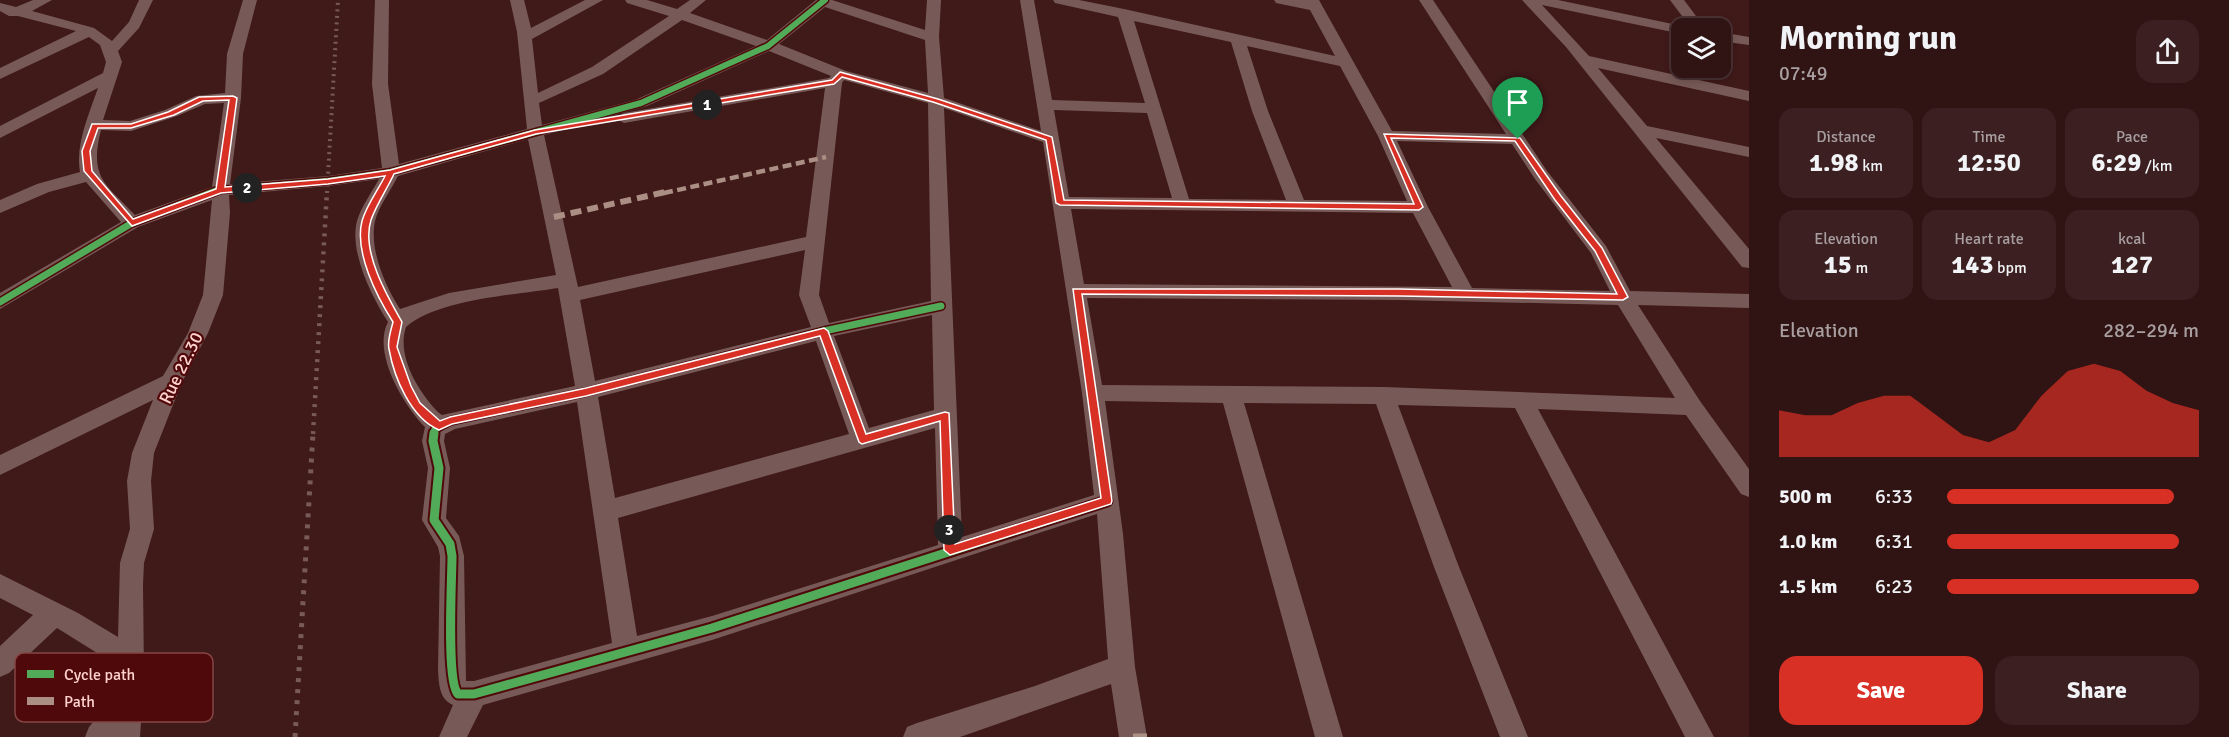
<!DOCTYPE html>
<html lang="en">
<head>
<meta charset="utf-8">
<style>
  :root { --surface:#301313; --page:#3c2021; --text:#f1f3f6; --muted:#a89ea0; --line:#4b3233; --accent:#d93025 }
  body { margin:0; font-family:Signika,sans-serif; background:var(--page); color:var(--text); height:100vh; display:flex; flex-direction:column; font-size:22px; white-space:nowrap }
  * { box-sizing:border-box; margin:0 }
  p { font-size:20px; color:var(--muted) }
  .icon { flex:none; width:33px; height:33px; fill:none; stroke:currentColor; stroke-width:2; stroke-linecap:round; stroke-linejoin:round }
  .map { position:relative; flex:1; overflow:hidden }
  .side { display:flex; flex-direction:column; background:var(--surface); width:480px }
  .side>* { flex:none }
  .fabs { position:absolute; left:1671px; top:18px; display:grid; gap:12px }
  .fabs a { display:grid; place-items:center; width:60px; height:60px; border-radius:12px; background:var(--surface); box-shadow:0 3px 9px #0003,0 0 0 2px var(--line); font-size:30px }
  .pin { position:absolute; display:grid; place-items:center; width:51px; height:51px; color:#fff; margin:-62px -26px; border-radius:50% 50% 50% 0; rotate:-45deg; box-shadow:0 0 6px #0007 }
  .pin .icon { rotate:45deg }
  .km { position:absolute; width:30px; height:30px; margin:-15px; border-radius:50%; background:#222; color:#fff; font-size:16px; line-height:30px; text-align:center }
  .round { display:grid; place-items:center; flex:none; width:63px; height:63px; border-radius:18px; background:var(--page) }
  .summary { display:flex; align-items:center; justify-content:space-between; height:102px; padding:0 30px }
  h1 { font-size:33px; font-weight:800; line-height:45px }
  .stats { display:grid; grid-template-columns:repeat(3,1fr); gap:9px; height:102px; padding:6px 30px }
  .stats div { display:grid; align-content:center; border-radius:15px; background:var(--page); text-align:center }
  .stats b { font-size:26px; font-weight:800 }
  .stats small { font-size:16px; font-weight:400 }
  .stats p { font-size:16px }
  .chart { height:168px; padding:12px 30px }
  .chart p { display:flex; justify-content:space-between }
  .chart svg { width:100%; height:108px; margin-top:6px; fill:var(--accent); opacity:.7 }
  .button { display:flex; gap:12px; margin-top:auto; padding:12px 30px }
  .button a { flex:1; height:69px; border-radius:18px; background:var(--accent); color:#fff; font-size:24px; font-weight:800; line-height:69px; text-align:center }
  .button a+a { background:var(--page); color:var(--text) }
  ul { padding:0 30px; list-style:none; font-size:20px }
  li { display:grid; grid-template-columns:96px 72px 1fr; align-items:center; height:45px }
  li i { height:15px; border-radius:8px; background:var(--accent) }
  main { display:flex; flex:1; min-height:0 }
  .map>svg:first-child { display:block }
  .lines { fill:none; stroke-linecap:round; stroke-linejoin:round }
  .street { fill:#775a57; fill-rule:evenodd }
  .rail-far2 { stroke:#785a59; stroke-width:4; stroke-dasharray:2 4.5; stroke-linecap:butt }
  .rail-far1 { stroke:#785a59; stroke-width:4.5; stroke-dasharray:3 6; stroke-linecap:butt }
  .rail { stroke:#785a59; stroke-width:5; stroke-dasharray:4 7; stroke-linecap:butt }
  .quiet-far2 { stroke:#ac8f84; stroke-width:4.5; stroke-dasharray:9 4.5; stroke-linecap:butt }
  .quiet-far1 { stroke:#ac8f84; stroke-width:6; stroke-dasharray:11 6; stroke-linecap:butt }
  .quiet { stroke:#ac8f84; stroke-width:7; stroke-dasharray:14 7; stroke-linecap:butt }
  .cycleway-far2-casing { stroke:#50090a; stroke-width:9 }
  .cycleway-far1-casing { stroke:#50090a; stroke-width:10 }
  .cycleway-casing { stroke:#50090a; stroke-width:13 }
  .cycleway-far2 { stroke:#51ab58; stroke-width:6 }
  .cycleway-far1 { stroke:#51ab58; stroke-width:7 }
  .cycleway { stroke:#51ab58; stroke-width:9 }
  .route { fill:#d93025; stroke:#fff; stroke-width:1.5; fill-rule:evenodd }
  .labels { text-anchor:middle; stroke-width:4.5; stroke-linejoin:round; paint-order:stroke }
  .street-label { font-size:18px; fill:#fed2cd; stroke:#50090a }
  .key { fill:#50090a; stroke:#844544; stroke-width:1.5 }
  .key-label { font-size:16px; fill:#fed2cd }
</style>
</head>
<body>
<main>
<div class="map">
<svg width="1749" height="737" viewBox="0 0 1749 737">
  <rect width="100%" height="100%" fill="#401919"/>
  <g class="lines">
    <path class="street" d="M33,0H52L32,11L94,28L112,41L129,22L139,0H153L139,28L118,51L122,62L103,120L130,121L165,110L196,96L225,93L227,54L243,0H257L243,54L241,98L230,184L328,176L382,168L372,84L375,0H389L388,84L399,164L527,129L517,32L510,0H524L531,28L585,0H603L532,39L538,93L592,67L669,16L627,3L625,0H647L677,9L690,0H706L690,13L767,40L816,0H832L925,30L927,0H941L939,37L944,98L1041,131L1020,0H1034L1052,100L1145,103L1118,17L1055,3L1053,0H1079L1124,9L1335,56L1310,10L1276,3L1274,0H1319L1392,131L1506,134L1419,0H1433L1547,171L1606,246L1630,291L1749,294V308L1638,305L1700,401L1749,469V497L1741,494L1686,415L1538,409L1714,737H1685L1515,408L1398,405L1459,567L1528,737H1500L1434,567L1376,404L1244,403L1343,737H1315L1223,403L1105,401L1123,534L1135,667L1147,737H1119L1111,684L960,737H903L907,727L917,723L1035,686L1108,659L1097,514L712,640L483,705L467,737H439L453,705C439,699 439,684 438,670L440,556L438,547L422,520L428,468L422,441L425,427C403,405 372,352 388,322C372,297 349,252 357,221C361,207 372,192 379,179L328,186L229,195L230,213L223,295L208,333L182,382L154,453L151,481L154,529L144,563L143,584L144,676L140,737H85L89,727L116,694L118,666L57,628L9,673L0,677V646L33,615L0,598V574L78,613L118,637L120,563L130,529L127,481L132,453L153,400L0,475V455L163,376L188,333L203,295L212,200L138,227L0,309V293L121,222L86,182L49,192L0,213V200L37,184L80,172C75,145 89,114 98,88L0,138V126L103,73L106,62L100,45L89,37L0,79V68L76,31L18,16H9L0,11V3L16,7ZM825,7L925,40L928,93L846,71L779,44ZM682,20L756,46L635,100L542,125L539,103L603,74ZM1134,21L1231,42L1252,111L1286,200L1189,199ZM1247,46L1340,66L1378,136L1407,201L1304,200L1268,111ZM769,51L831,76L829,78L624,113L616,118L624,123L825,88L806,237L578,287L544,135L647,106ZM844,80L928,103L931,301L829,323L819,295L842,83ZM224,103L212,187L135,215C105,183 89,178 101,130L131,131L177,116L205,104ZM944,108L1043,142L1082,393L1094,495L962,537ZM1054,110L1147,113L1172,198L1069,197ZM528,139L556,275L449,293L400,309C385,286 369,249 375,221C379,206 391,190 398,176ZM1397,141L1512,144L1535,179L1591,253L1610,291L1472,288L1428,207ZM1071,209L1413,213L1452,287L1084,284ZM805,250L799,295L811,327L595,381L580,300ZM558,288L575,386L442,415L439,413C419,393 396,356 406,327C438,299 516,295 558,288ZM1087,298L1399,300L1618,305L1675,398L1384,387L1102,385ZM932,315L934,410L869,428L834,336ZM816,341L849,434L615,498L598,397ZM577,402L612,643L474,681H466L464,556L459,536L446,518L450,468L444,441L445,434L455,429ZM935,428L938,545L712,616L637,636L618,518Z
      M1522,0H1558L1687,27L1688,28H1682V34L1542,5L1589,56L1749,91V101L1598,68L1647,126L1749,147V157L1656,138L1749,249V268L1742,267L1566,47Z
      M1670,0H1684L1705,28H1691Z
      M1720,32L1749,37V45L1720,41Z"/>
    <path class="rail-far2" d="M327,193L338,0"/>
    <path class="rail-far1" d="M313,434L327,191"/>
    <path class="rail" d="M295,737L313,433"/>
    <path class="quiet-far2" d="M664,193L826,157"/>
    <path class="quiet-far1" d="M554,217L670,191"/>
    <path class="quiet" d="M1133,737H1148"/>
    <g class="cycleway-far2-casing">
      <path id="cycleway-far2" d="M212,193L220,190L328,181L391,172L641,103L768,46L825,0"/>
    </g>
    <g class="cycleway-far1-casing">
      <path id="cycleway-far1" d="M0,302L132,223L216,191
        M434,434L435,429L450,421L586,392L824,331L941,306"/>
    </g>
    <g class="cycleway-casing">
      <path id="cycleway" d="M434,433L433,441L439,468L434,520L450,544L452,556C452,579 446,682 458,694H474L712,628L1107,501"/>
    </g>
    <use href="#cycleway-far2" class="cycleway-far2"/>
    <use href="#cycleway-far1" class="cycleway-far1"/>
    <use href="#cycleway" class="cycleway"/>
  </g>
  <path class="route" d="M840,72L938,99L1052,137L1064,200L1414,204L1384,134L1520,138L1561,196L1602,248L1628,297L1623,300L1399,296L1082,294L1112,501L1111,504L950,555L944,550L940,421L862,444L859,442L820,336L586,396L452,424L439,430C411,418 394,378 389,349C387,341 391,330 393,322C377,297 354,252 362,221C366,206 378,190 385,176L328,184L221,193L132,226L84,171L82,151L92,124H131L168,112L199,97L233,96L237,98L225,187L328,179L390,170L535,130L832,80ZM842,77L933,102L1046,140L1056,203L1060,205L1419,210L1423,207L1391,138L1515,141L1555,200L1595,251L1617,294L1399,289H1073L1101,498L955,544L949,413L945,412L866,434L828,331L824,328L586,388L450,417L440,421L420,403L411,386L397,347L402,322C387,296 361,251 371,220C376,205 387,189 394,174L536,134L834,84ZM229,100L216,189L133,219L92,171L90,151L98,128H131L174,115L203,101Z"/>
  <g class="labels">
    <g class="street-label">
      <text transform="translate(181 368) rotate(-64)" y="6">Rue 22.30</text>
    </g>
  </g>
  <rect x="15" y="653" width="198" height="69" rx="9" class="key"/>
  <rect x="27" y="670" width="27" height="8" fill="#51ab58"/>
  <rect x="27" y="697" width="27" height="8" fill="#ac8f84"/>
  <g class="key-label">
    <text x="64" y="680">Cycle path</text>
    <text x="64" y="707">Path</text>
  </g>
</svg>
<div class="fabs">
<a><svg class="icon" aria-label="layers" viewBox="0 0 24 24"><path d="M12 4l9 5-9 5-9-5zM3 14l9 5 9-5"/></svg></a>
</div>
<div class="pin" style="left:1518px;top:139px;background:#1e9e55"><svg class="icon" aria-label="arrive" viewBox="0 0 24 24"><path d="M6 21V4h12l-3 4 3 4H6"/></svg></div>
<b class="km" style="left:707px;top:105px">1</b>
<b class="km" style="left:247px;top:188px">2</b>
<b class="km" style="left:949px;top:530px">3</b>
</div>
<section class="side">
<div class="summary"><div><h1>Morning run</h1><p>07:49</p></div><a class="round"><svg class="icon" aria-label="share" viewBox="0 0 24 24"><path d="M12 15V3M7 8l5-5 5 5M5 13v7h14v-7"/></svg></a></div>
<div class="stats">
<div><p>Distance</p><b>1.98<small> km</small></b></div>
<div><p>Time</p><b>12:50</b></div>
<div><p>Pace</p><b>6:29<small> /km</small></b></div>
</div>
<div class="stats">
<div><p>Elevation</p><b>15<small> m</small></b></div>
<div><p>Heart rate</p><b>143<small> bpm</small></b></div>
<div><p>kcal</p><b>127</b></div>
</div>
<div class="chart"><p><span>Elevation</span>282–294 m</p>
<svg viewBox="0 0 160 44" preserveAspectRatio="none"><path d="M0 44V25L10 27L20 27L30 22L40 19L50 19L60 27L70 35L80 38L90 33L100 19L110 9L120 6L130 9L140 17L150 22L160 25V44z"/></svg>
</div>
<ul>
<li><b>500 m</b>6:33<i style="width:90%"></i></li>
<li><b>1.0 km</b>6:31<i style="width:92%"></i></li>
<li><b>1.5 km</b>6:23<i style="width:100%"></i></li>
</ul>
<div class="button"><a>Save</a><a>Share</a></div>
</section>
</main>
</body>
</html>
